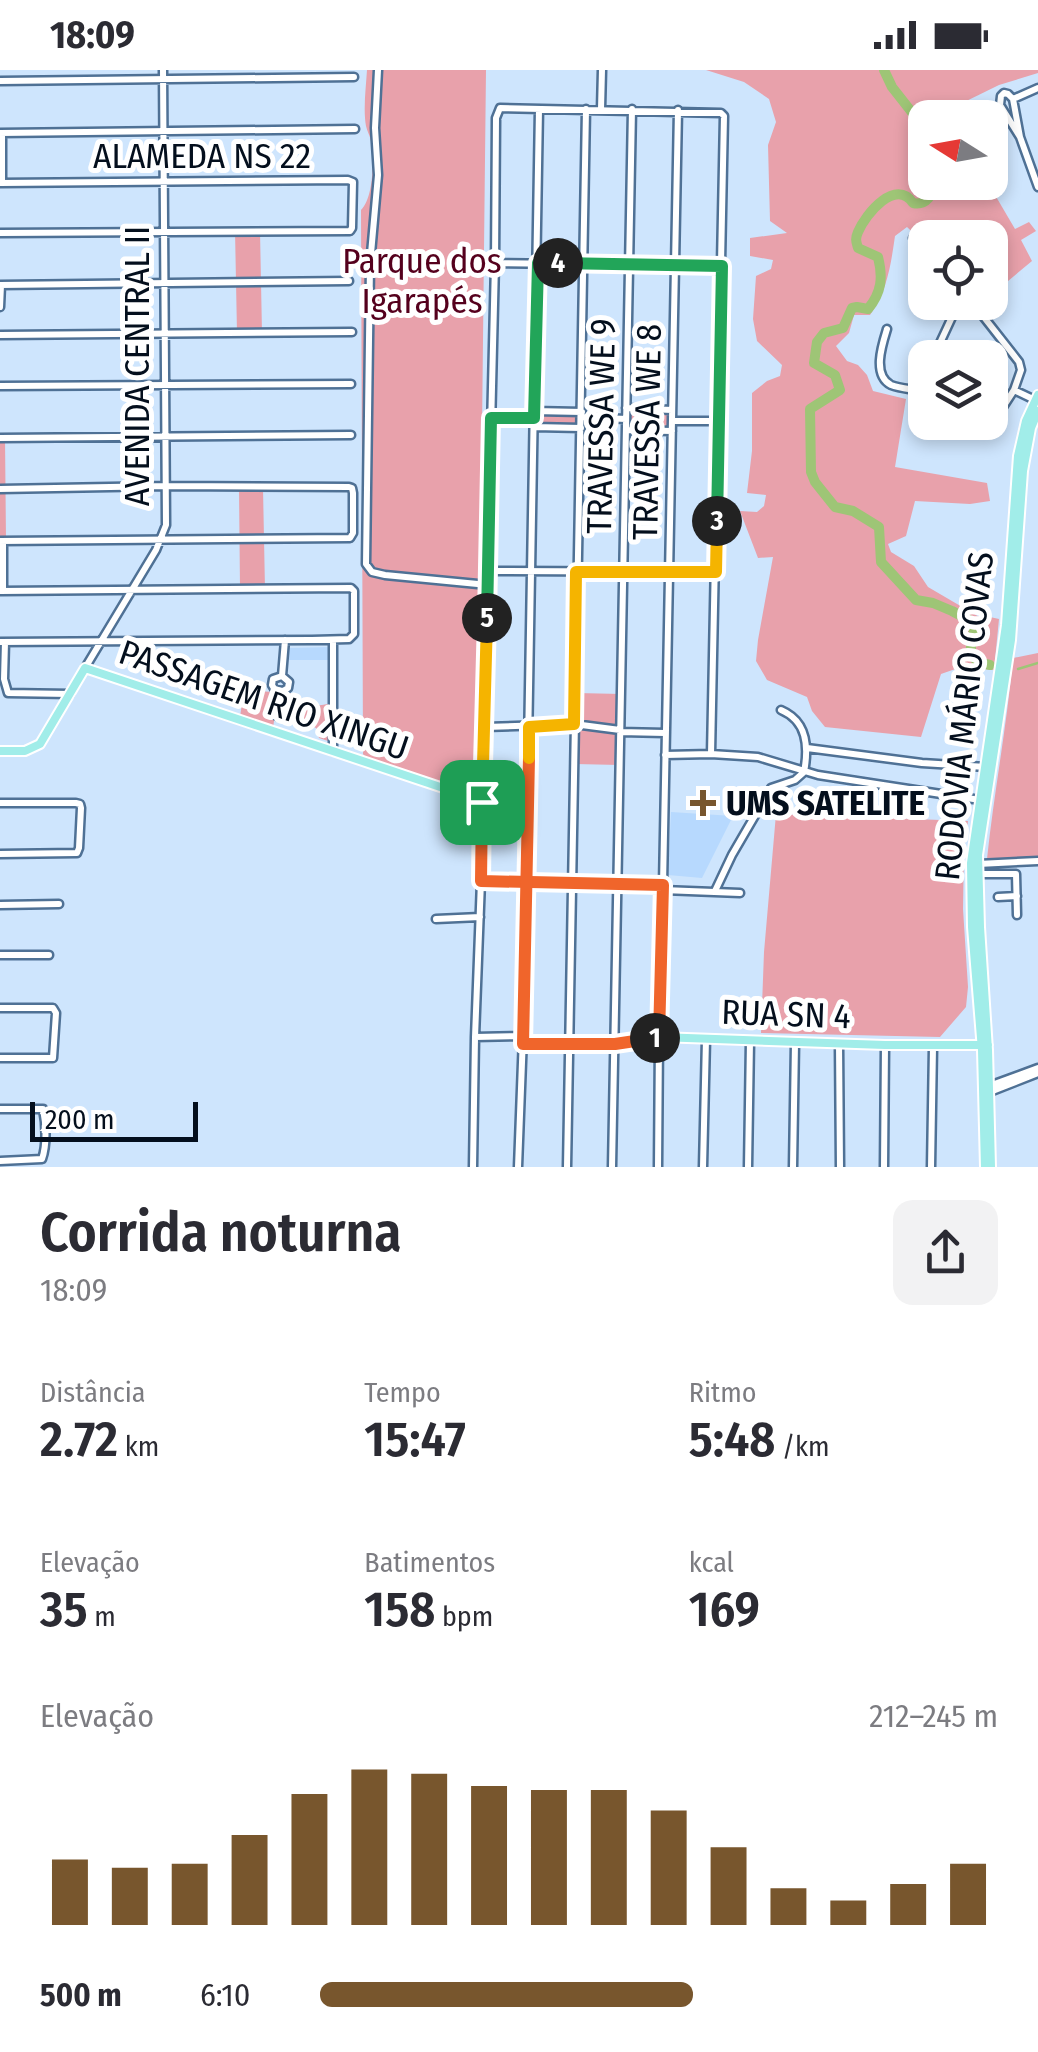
<!DOCTYPE html>
<html lang="pt">
<head>
<meta charset="utf-8">
<style>
  :root { --surface:#fff; --page:#f2f2f3; --text:#2b2b33; --muted:#7c7c81; --accent:#78562d }
  body { margin:0; font-family:"Fira Sans Condensed",sans-serif; background:var(--page); color:var(--text); height:100vh; display:flex; flex-direction:column; font-size:38px; white-space:nowrap }
  * { box-sizing:border-box; margin:0 }
  p { font-size:32px; color:var(--muted) }
  .icon { flex:none; width:55px; height:55px; fill:none; stroke:currentColor; stroke-width:2; stroke-linecap:round; stroke-linejoin:round }
  .map { position:relative; height:1097px; overflow:hidden }
  .sheet { display:flex; flex-direction:column; background:var(--surface); flex:1 }
  .sheet>* { flex:none }
  .needle { width:65px; rotate:281deg }
  .controls { position:absolute; left:908px; top:30px; display:grid; gap:20px }
  .controls a { display:grid; place-items:center; width:100px; height:100px; border-radius:20px; background:var(--surface); box-shadow:0 5px 15px #0003; font-size:50px }
  .scale { position:absolute; left:30px; bottom:25px; width:168px; box-sizing:border-box; padding-left:10px; border:5px solid #040f1d; border-top:0; font-size:28px; line-height:35px; white-space:nowrap; color:#040f1d; -webkit-text-stroke:8px #fff; paint-order:stroke }
  .pin { position:absolute; display:grid; place-items:center; width:85px; height:85px; color:#fff; margin:-42px; border-radius:20px; box-shadow:0 5px 15px #0006 }
  .km { position:absolute; width:50px; height:50px; margin:-25px; border-radius:50%; background:#222; color:#fff; font-size:28px; line-height:50px; text-align:center }
  .round { display:grid; place-items:center; flex:none; width:105px; height:105px; border-radius:20px; background:var(--page) }
  .summary { display:flex; align-items:center; justify-content:space-between; height:170px; padding:0 40px }
  h1 { font-size:55px; font-weight:600; line-height:75px }
  .figures { display:grid; grid-template-columns:repeat(3,1fr); gap:15px; height:170px; padding:10px 40px }
  .figures div { display:grid; align-content:center }
  .figures b { font-size:50px; font-weight:600 }
  .figures small { font-size:28px; font-weight:400 }
  .figures p { font-size:28px }
  .chart { height:280px; padding:20px 40px }
  .chart p { display:flex; justify-content:space-between }
  .chart svg { width:100%; height:180px; margin-top:10px; stroke:var(--accent); stroke-width:6 }
  ul { padding:0 40px; list-style:none; font-size:32px }
  li { display:grid; grid-template-columns:160px 120px 1fr; align-items:center; height:75px }
  li i { height:25px; border-radius:12px; background:var(--accent) }
  .status { display:flex; justify-content:space-between; align-items:center; height:70px; padding:0 50px; background:var(--surface); direction:ltr }
  .status svg { height:28px; fill:currentColor }
  .map>svg:first-child { display:block }
  .built { fill:#b7d9fe }
  .green { fill:#e8a1ab }
  .lines { fill:none; stroke-linecap:round; stroke-linejoin:round }
  .stream { stroke:#9ec576; stroke-width:2.5 }
  .river { stroke:#9ec576; stroke-width:10 }
  .minor-casing { stroke:#4f7195; stroke-width:11 }
  .major-casing { stroke:#fff; stroke-width:12 }
  .minor { stroke:#fff; stroke-width:6 }
  .major { stroke:#a1ede9; stroke-width:8 }
  .split-1-casing { stroke:#fff; stroke-width:20 }
  .split-2-casing { stroke:#fff; stroke-width:20 }
  .split-3-casing { stroke:#fff; stroke-width:20 }
  .split-4-casing { stroke:#fff; stroke-width:20 }
  .split-5-casing { stroke:#fff; stroke-width:20 }
  .split-6-casing { stroke:#fff; stroke-width:20 }
  .split-1 { stroke:#f0652b; stroke-width:12 }
  .split-2 { stroke:#f0652b; stroke-width:12 }
  .split-3 { stroke:#f5b400; stroke-width:12 }
  .split-4 { stroke:#22a559; stroke-width:12 }
  .split-5 { stroke:#22a559; stroke-width:12 }
  .split-6 { stroke:#f5b400; stroke-width:12 }
  .poi-dot { fill:#78562d; stroke:#fff; stroke-width:4 }
  .labels { text-anchor:middle; stroke-width:10; stroke-linejoin:round; paint-order:stroke }
  .street-label { font-size:35px; fill:#040f1d; stroke:#fff }
  .park-label { font-size:35px; fill:#55001d; stroke:#fff }
  .poi-label { font-size:35px; font-weight:bold; fill:#040f1d; stroke:#fff; text-anchor:start }
</style>
</head>
<body>
<div class="status"><b>18:09</b><svg viewBox="0 0 49 12"><path d="M0 12V9h3v3zM5 12V6h3v6zM10 12V3h3v9zM15 12V0h3v12zM26 1h20v11H26zM47 4h2v5h-2z"/></svg></div>
<div class="map">
<svg width="1038" height="1097" viewBox="0 0 1038 1097">
  <rect width="100%" height="100%" fill="#cee5fd"/>
  <path class="built" d="M331,577L332,590H288L289,578Z
    M671,742L733,746L702,808L668,805Z"/>
  <path class="green" d="M367,0H486L478,720L474,724L366,688L363,684L361,140C374,127 374,89 371,71C370,66 367,61 366,56C363,39 366,17 367,0Z
    M706,0H1038V3L999,15L948,40L951,47L925,48V112L988,113L1015,159L1029,152L1036,161L1021,170L1032,191L990,226V168H925V174L907,157L895,166C891,194 887,222 870,245H854L849,263L836,276L847,291L858,295L867,305L873,321L906,329L895,397L987,413L990,431L970,434L915,431L906,466L888,474L891,482L914,496L928,517L981,548L983,541L990,542V547L999,549L994,600L961,597L941,604L921,667L825,657L812,641L807,627L767,610L756,591L758,570L773,487L758,488L740,441L757,442L764,436L766,425L747,423L752,381V323L767,311L780,306L782,295L757,271L753,249L756,206L771,199L773,190L750,186V168L787,163L770,151L768,75L776,52L769,29L744,12Z
    M235,160L260,161L262,263H237Z
    M629,341L669,342L668,358L628,356Z
    M538,343L580,344L579,356L537,355Z
    M0,368H5L6,470H0Z
    M239,417L263,418L265,519H240Z
    M1038,583V789H987C994,722 1007,655 1013,588Z
    M244,620L273,622L278,624L273,658L240,647Z
    M290,623C307,635 311,638 332,633L331,672L319,668L316,658L287,645Z
    M576,623L622,624L620,695L575,694Z
    M776,744L968,751L964,778L963,839L968,917L966,937L940,967L761,963L764,882Z"/>
  <g class="lines">
    <path class="stream" d="M1018,599L1038,593"/>
    <path class="river" d="M884,0L892,17L925,59
      M937,112C932,124 927,136 913,133C896,108 866,143 858,162C855,169 856,171 858,178L878,187C883,207 882,222 868,239L857,237L852,238L843,258L824,263L817,272L814,293L835,305L840,320L810,339L811,402L815,412L835,437L853,441L879,457L881,492L916,530L933,533L952,541L969,550L974,559C971,578 964,590 990,595"/>
    <g class="minor-casing">
      <path id="minor" d="M378,0L375,58L378,105L370,195L366,494L372,502L385,505L488,515
        M0,11L354,7
        M1013,29L1038,18
        M601,39L602,0
        M0,63L355,59
        M2,63V113
        M1020,67L1013,29L1008,24L1004,23L1001,26L1000,35L1020,67L1038,117
        M0,113L348,110L353,112L352,158L350,161L0,163
        M913,168L925,181
        M495,193L722,196
        M0,215L349,211
        M972,232L1019,292L1021,300L1014,320
        M0,237L1,215
        M887,259C882,275 872,305 891,315C901,319 914,319 925,322
        M0,265L352,262
        M933,288L959,232
        M0,316L351,314
        M919,320L925,307
        M990,337H1003L1014,320L1035,330
        M626,338L672,340
        M534,341L582,342
        M582,347L626,349
        M491,348L534,349
        M672,351H719
        M534,357L581,358
        M626,360L672,361
        M0,368L351,365
        M0,419L165,416L349,417L352,418L353,423V463L350,468L0,471
        M489,501L716,502
        M0,521L351,518L354,521V564L349,569L312,570L0,572
        M3,521V471
        M333,570V681
        M5,572L4,609L8,623L70,624
        M85,598L156,480L166,455L163,0
        M282,606L289,612L288,618L283,621L275,620L272,615L273,609L282,606L285,570
        M280,622L277,646L286,649
        M781,640C807,651 809,676 804,702
        M485,657L574,654L620,660
        M620,662L665,663
        M807,678L922,693L986,697
        M665,685L711,684L758,687L818,705L980,730
        M482,731L495,193L496,48L500,38L721,43L724,46L711,684
        M0,733H76L80,734L81,738L79,778L77,783L0,784
        M978,794L1038,791
        M978,804H1016L1017,845
        M663,815L678,40
        M663,820L740,823
        M715,821L732,785L771,718L795,710L804,702
        M998,827L1017,826
        M0,835L59,834
        M436,849L480,847
        M0,885H49
        M0,938H53L56,943L53,988H0
        M475,967L523,966
        M523,974H615L659,967L658,1097
        M839,974L840,1097
        M989,1016L1038,998
        M990,1022L1038,1003
        M0,1039H43C46,1053 47,1075 42,1089L0,1091
        M473,1097L475,967L481,811
        M518,1097L523,966L539,39
        M567,1097L586,39
        M612,1097L632,39
        M703,1097L706,969
        M748,1097L750,971
        M793,1097L795,973
        M884,1097L885,975
        M931,1097L933,977"/>
    </g>
    <g class="major-casing">
      <path id="major" d="M0,681H25L40,674L85,598L482,731L481,811L663,815L659,967L885,975H988
        M985,1097L982,980L972,857L971,793L1006,555L1018,386L1026,351L1038,325
        M991,1097L988,980L980,857L978,785L1011,570L1023,401L1031,358L1038,341"/>
    </g>
    <use href="#minor" class="minor"/>
    <use href="#major" class="major"/>
  </g>
  <g class="lines">
    <g class="split-1-casing">
      <path id="split-1" d="M482,732L481,811L663,815L659,967L655,968"/>
    </g>
    <g class="split-2-casing">
      <path id="split-2" d="M529,688L523,974H615L655,968"/>
    </g>
    <g class="split-3-casing">
      <path id="split-3" d="M529,688V657L574,654L576,502H716L717,451"/>
    </g>
    <g class="split-4-casing">
      <path id="split-4" d="M558,193L722,196L717,451"/>
    </g>
    <g class="split-5-casing">
      <path id="split-5" d="M487,548L491,348H534L538,193H558"/>
    </g>
    <g class="split-6-casing">
      <path id="split-6" d="M482,732L487,548"/>
    </g>
    <use href="#split-1" class="split-1"/>
    <use href="#split-2" class="split-2"/>
    <use href="#split-3" class="split-3"/>
    <use href="#split-4" class="split-4"/>
    <use href="#split-5" class="split-5"/>
    <use href="#split-6" class="split-6"/>
  </g>
  <path class="poi-dot" d="M698 718h10v10h10v10h-10v10h-10v-10h-10v-10h10z"/>
  <g class="labels">
    <g class="street-label">
      <text x="202" y="98">ALAMEDA NS 22</text>
      <text transform="translate(137 296) rotate(-90)" y="12">AVENIDA CENTRAL II</text>
      <text transform="translate(601 356) rotate(-89)" y="12">TRAVESSA WE 9</text>
      <text transform="translate(647 362) rotate(-89)" y="12">TRAVESSA WE 8</text>
      <text transform="translate(264 630) rotate(19)" y="12">PASSAGEM RIO XINGU</text>
      <text transform="translate(964 646) rotate(-84)" y="12">RODOVIA MÁRIO COVAS</text>
      <text transform="translate(786 944) rotate(2)" y="12">RUA SN 4</text>
    </g>
    <g class="park-label">
      <text x="422" y="203">Parque dos<tspan x="422" dy="40">Igarapés</tspan></text>
    </g>
    <g class="poi-label">
      <text x="726" y="745">UMS SATELITE</text>
    </g>
  </g>
</svg>
<div class="controls">
<a><svg class="needle" viewBox="-14 -14 28 28"><path d="M0-13l5 13h-10z" fill="#e53935"/><path d="M0 13l5-13h-10z" fill="#7c7c81"/></svg></a>
<a><svg class="icon" aria-label="locate" viewBox="0 0 24 24"><circle cx="12" cy="12" r="6"/><path d="M12 2v4M12 18v4M2 12h4M18 12h4"/></svg></a>
<a><svg class="icon" aria-label="layers" viewBox="0 0 24 24"><path d="M12 4l9 5-9 5-9-5zM3 14l9 5 9-5"/></svg></a>
</div>
<div class="scale">200 m</div>
<div class="pin" style="left:482px;top:732px;background:#1e9e55"><svg class="icon" aria-label="arrive" viewBox="0 0 24 24"><path d="M6 21V4h12l-3 4 3 4H6"/></svg></div>
<b class="km" style="left:655px;top:968px">1</b>
<b class="km" style="left:717px;top:451px">3</b>
<b class="km" style="left:558px;top:193px">4</b>
<b class="km" style="left:487px;top:548px">5</b>
</div>
<section class="sheet">
<div class="summary"><div><h1>Corrida noturna</h1><p>18:09</p></div><a class="round"><svg class="icon" aria-label="share" viewBox="0 0 24 24"><path d="M12 15V3M7 8l5-5 5 5M5 13v7h14v-7"/></svg></a></div>
<div class="figures">
<div><p>Distância</p><b>2.72<small> km</small></b></div>
<div><p>Tempo</p><b>15:47</b></div>
<div><p>Ritmo</p><b>5:48<small> /km</small></b></div>
</div>
<div class="figures">
<div><p>Elevação</p><b>35<small> m</small></b></div>
<div><p>Batimentos</p><b>158<small> bpm</small></b></div>
<div><p>kcal</p><b>169</b></div>
</div>
<div class="chart"><p><span>Elevação</span>212–245 m</p>
<svg viewBox="0 0 160 44" preserveAspectRatio="none"><path d="M5 44V28M15 44V30M25 44V29M35 44V22M45 44V12M55 44V6M65 44V7M75 44V10M85 44V11M95 44V11M105 44V16M115 44V25M125 44V35M135 44V38M145 44V34M155 44V29"/></svg>
</div>
<ul>
<li><b>500 m</b>6:10<i style="width:55%"></i></li>
</ul>
</section>
</body>
</html>
